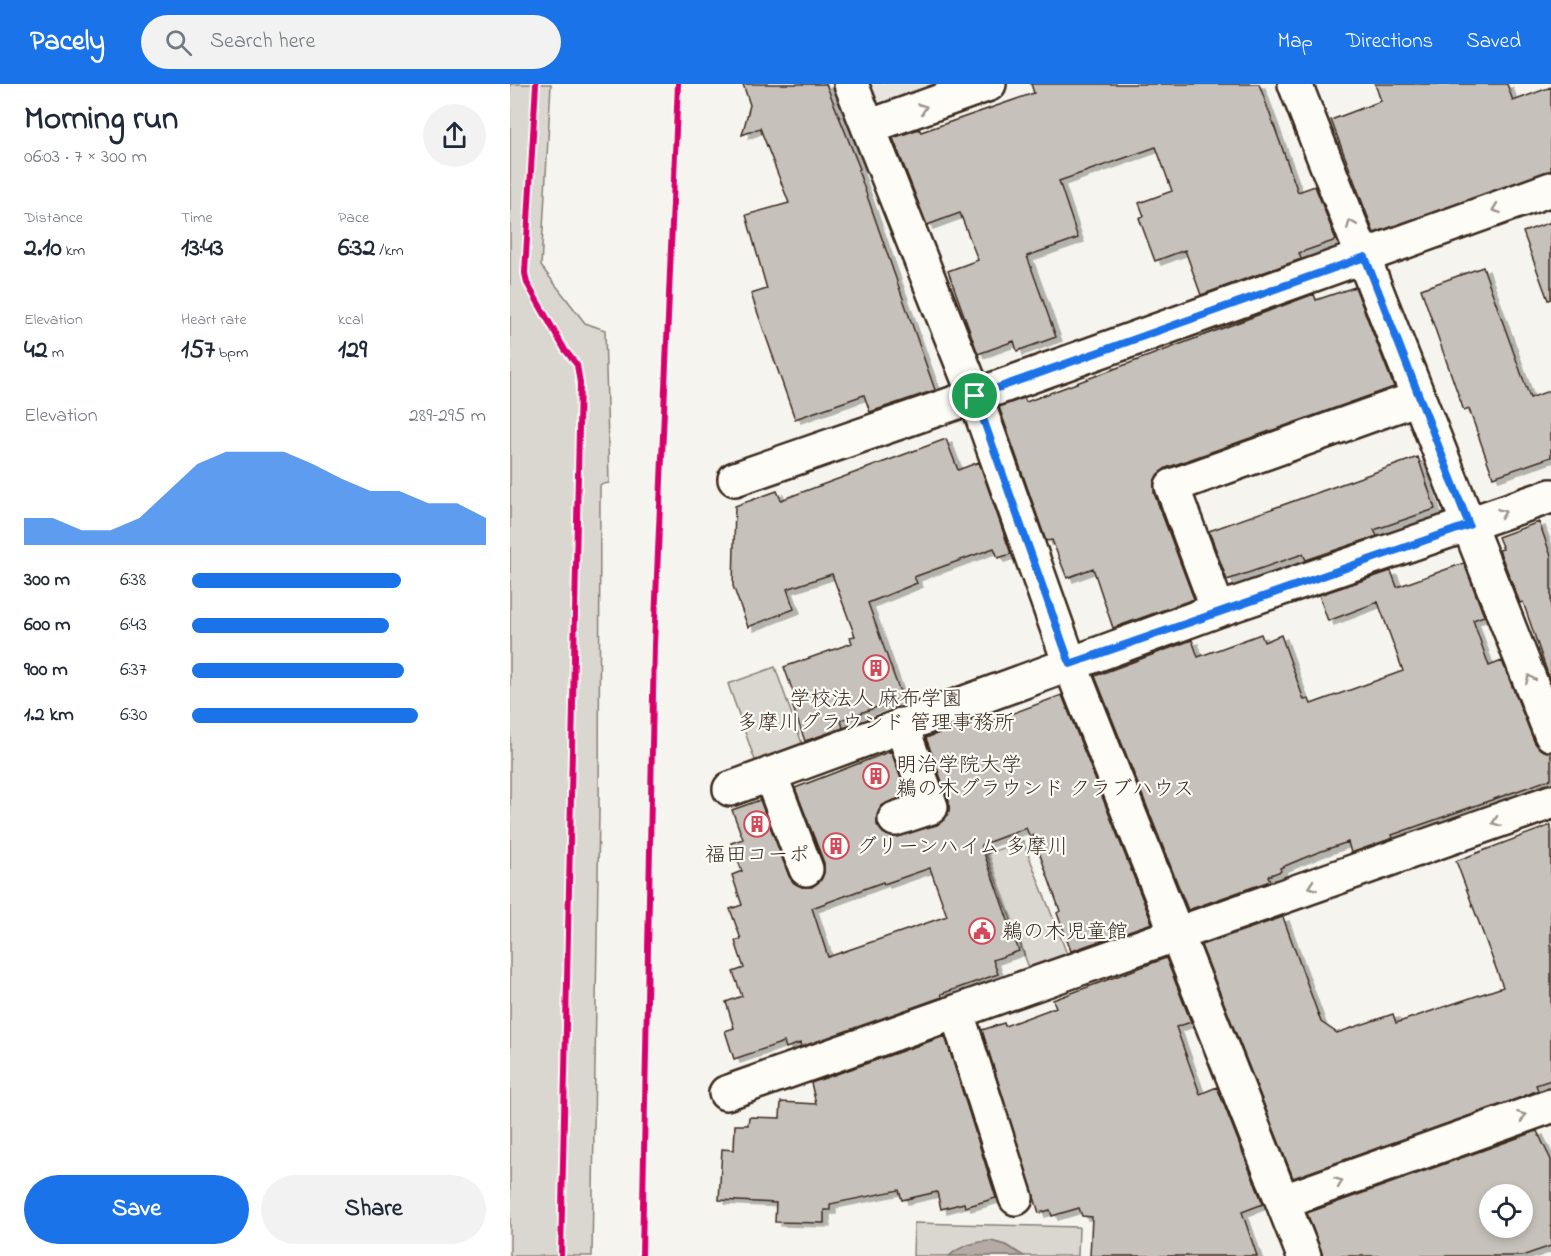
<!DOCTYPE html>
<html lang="en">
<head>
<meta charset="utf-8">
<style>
  :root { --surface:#fff; --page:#f2f2f3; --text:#1f2937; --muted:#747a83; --accent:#1a73e8 }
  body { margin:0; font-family:"Indie Flower","Klee One",sans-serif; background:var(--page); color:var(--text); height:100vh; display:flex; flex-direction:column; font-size:22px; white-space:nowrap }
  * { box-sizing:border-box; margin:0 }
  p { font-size:20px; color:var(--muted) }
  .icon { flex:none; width:33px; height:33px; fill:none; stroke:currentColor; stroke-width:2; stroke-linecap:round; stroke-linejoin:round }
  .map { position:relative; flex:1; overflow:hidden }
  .drawer { display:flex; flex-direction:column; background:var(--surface); width:510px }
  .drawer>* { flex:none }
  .fabs { position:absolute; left:969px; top:1100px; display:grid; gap:12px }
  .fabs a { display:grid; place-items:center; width:54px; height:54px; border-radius:50%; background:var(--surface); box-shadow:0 3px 9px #0003; font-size:30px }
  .pin { position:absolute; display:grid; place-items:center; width:51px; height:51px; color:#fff; margin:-26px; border:3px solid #fff; border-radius:50%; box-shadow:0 2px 6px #0007 }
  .round { display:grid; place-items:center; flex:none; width:63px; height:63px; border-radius:32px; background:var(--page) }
  .headline { display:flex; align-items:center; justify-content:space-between; height:102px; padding:0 24px }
  h1 { font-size:33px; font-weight:800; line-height:45px }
  .stats { display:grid; grid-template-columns:repeat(3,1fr); gap:9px; height:102px; padding:6px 24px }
  .stats div { display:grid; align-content:center }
  .stats b { font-size:26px; font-weight:800 }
  .stats small { font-size:16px; font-weight:400 }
  .stats p { font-size:16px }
  .chart { height:168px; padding:12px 24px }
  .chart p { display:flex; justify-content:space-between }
  .chart svg { width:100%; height:108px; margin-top:6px; fill:var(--accent); opacity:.7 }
  .button { display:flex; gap:12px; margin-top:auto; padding:12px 24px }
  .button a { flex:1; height:69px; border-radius:36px; background:var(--accent); color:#fff; font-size:24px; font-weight:800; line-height:69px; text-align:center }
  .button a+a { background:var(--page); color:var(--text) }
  ul { padding:0 24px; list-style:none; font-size:20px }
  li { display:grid; grid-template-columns:96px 72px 1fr; align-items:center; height:45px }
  li i { height:15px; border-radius:8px; background:var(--accent) }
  header { display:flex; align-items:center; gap:36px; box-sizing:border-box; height:84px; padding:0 30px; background:var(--accent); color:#fff }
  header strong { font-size:28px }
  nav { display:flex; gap:33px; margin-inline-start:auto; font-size:21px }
  .search { width:420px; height:54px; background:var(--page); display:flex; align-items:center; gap:15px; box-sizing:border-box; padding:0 21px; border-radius:33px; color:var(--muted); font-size:22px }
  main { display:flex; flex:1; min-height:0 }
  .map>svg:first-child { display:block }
  .built { fill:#e7e5df }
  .green { fill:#dad6d0; stroke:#8a8077; stroke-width:1.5 }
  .water { fill:#b4aca4; stroke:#84786e; stroke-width:1.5 }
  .building { fill:#c7c1bb; stroke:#3b2a1e; stroke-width:1.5; fill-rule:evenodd; filter:url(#shadow) }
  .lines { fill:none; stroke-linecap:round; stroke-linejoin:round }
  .minor-casing { stroke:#3b2a1e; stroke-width:38 }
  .minor { stroke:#fdfcf7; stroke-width:33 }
  .cycleway-casing { stroke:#fdfcf7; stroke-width:10 }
  .cycleway { stroke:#d6006c; stroke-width:6 }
  .oneway { stroke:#9c938a }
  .route-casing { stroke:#fff; stroke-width:12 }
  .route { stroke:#1a73e8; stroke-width:8 }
  .labels { text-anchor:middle; stroke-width:4.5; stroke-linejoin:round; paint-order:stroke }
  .poi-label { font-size:21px; fill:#3b2a1e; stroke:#fdfcf7; text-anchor:start }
</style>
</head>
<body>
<header>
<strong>Pacely</strong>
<div class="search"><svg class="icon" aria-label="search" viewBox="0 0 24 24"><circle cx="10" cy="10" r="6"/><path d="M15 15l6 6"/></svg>Search here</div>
<nav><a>Map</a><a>Directions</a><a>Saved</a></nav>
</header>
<main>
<section class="drawer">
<div class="headline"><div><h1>Morning run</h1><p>06:03 · 7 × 300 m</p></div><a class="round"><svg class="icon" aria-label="share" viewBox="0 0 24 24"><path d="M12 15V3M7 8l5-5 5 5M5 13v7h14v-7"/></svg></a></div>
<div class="stats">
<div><p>Distance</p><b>2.10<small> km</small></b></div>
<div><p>Time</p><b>13:43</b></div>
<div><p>Pace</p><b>6:32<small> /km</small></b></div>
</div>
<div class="stats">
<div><p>Elevation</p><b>42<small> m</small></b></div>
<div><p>Heart rate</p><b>157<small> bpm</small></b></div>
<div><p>kcal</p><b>129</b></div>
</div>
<div class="chart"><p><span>Elevation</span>289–295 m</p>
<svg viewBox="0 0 160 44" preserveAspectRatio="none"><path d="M0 44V33L10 33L20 38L30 38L40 33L50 22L60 11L70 6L80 6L90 6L100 11L110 17L120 22L130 22L140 27L150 27L160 33V44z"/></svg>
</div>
<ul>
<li><b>300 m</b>6:38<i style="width:71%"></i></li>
<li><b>600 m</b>6:43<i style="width:67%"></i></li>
<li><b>900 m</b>6:37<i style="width:72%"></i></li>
<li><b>1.2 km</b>6:30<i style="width:77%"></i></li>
</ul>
<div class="button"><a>Save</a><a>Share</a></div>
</section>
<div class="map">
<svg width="1041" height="1172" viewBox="0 0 1041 1172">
  <defs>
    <filter id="shadow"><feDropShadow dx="6" dy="4" stdDeviation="0" flood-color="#0004"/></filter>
  </defs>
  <rect width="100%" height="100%" fill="#f5f4ee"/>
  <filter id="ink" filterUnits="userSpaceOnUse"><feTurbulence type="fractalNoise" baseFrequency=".0167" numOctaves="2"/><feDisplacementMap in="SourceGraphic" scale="12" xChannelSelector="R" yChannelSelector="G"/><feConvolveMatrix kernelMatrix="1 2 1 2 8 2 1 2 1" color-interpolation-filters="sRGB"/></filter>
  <g filter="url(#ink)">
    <path class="built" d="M360,0H427L369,20Z"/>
    <path class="green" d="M0,0H41L31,182L75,239L95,246L99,399L90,401L89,727L82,1172H0Z
      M265,583L294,665L247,682L218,600Z
      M513,757L559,875L521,889L476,770Z
      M404,1139L569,1143L568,1172H403Z"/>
    <path class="water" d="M481,1157L496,1161L514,1172H439C452,1161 465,1158 481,1157Z"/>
    <path class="building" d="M233,0H316L350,85L348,86L425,306L360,328L354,311L285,335L241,210L257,205L236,131L279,119L250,44L232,51L240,21Z
      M521,0H749L788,108L805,102L826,156L789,169L791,175L691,211L675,166L645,177L629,134L634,132L629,119L662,107L646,63L549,97L568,154L517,172L546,253L507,267L504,257L468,270L438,187L468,176L450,129L417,141L383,54L409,45L411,48L524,9Z
      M865,0H997L1003,17L1041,3V87L864,149L821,36L871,17Z
      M1041,138V215L1038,216L1013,148Z
      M973,183L1020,314L1041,306V373L983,393L959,325L954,327L911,205Z
      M845,203L884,303L656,384L648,390L644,398V409L684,515L603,544L583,484L557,494L542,456L536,457L489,323L514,314L516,318L804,210L806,216Z
      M436,355L448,386L469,378L501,470L488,474L484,464L404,493L407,499L358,519L392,614L331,636L333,644L295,657L281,618L286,616L274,583L342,559L340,553L345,552L322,490L277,505L284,525L238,543L223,502L225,422L267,407L271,416Z
      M908,373L925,425L864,446L867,452L796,476L793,470L717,496L699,447Z
      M1029,438L1041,472V599L1013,518L1010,519L989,466L993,465L988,453Z
      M954,479L974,532L963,536L979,582L992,577L1024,657L1030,665L1041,668V695L882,751L883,754L841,769L838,758L806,769L770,784L771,787L758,792L760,797L678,826L585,592L682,556L688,573L751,550L754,558L771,551L794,616L799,615L801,620L893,587L868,518L818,537L809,511L881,487L887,503Z
      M552,611L642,839L561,867L547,829L550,827L523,751L520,753L516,744L471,761L509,867L483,876L488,890L431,910L432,913L291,963L290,959L276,964L274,958L224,975L215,947L224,944L216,918L232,912L223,888L234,884L225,857L231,855L220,825L232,821L222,791L232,787L221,759L233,755L222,726L250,716L279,792L284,799L292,803H302L311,796L314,789V779L285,704L381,667L397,711L371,722L367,732V741L373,749L382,753L427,741L435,735L439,727V717L416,654L469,634L471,641ZM420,784L437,832L318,873L302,824L373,798L374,800Z
      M1041,741V996L1026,1001L1028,1006L1012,1013L783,1094L691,861L773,833L811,938L827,949L883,930L886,939L993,903L946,777Z
      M656,874L681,938L666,943L690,1010L707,1003L753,1120L732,1128L747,1172H580L582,1133L572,1132L569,1124L542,1132L540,1126L529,1129L472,946L494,939L495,942L546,923L543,916Z
      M435,952L486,1114L455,1123L454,1119L431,1125L427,1108L392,1116L389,1106L320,1120V1126H314V1139L265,1138L266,1119L209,1116L212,1065L224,1066L225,1041H238L239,1033L270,1034L271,1018L306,1020L301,999Z
      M1027,1047L1041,1076V1162L1012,1172H813L797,1129ZM980,1110H1012V1143H980Z"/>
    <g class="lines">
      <g class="minor-casing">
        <path id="minor" d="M341,0L465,312L560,580L794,1172
          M785,0L1041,650
          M358,43L479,0
          M225,395L465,312L1041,105
          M708,526L662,402L908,314
          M260,690L296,785
          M220,705L708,526L1041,412
          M385,735L421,723L391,641
          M447,929L506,1114
          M216,1009L1041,718
          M774,1117L1041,1022"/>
      </g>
      <use href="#minor" class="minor"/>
      <g class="cycleway-casing">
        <path id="cycleway" d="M26,0L15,189L17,199L55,266L67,281L70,299L51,1172
          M132,1172L144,561L168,0"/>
      </g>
      <use href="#cycleway" class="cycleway"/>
    </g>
    <defs><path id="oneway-chevron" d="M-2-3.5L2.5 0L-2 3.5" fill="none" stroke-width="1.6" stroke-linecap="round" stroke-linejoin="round" transform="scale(1.5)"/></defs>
    <g class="oneway">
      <use href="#oneway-chevron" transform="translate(413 24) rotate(-20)"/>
      <use href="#oneway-chevron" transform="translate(986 125) rotate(160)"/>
      <use href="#oneway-chevron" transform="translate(841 140) rotate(-112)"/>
      <use href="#oneway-chevron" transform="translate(992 429) rotate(-20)"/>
      <use href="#oneway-chevron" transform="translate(1020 595) rotate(-111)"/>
      <use href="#oneway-chevron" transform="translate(986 738) rotate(161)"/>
      <use href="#oneway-chevron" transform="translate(802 802) rotate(161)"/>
      <use href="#oneway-chevron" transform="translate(1012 1032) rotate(-20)"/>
      <use href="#oneway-chevron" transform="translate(829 1098) rotate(-20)"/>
    </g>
  </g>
  <g class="lines" filter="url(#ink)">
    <g class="route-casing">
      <path id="route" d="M855,173L959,441L560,580L465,312Z"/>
    </g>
    <use href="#route" class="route"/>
  </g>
  <defs>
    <g id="building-ring" transform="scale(1.35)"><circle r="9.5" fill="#fdfcf7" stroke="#d1495b" stroke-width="1.5"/><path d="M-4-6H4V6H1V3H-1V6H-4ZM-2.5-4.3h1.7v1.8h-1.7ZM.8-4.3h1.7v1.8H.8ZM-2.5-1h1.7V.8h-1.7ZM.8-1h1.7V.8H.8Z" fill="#d1495b"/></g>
    <g id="civic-ring" transform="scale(1.35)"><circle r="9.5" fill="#fdfcf7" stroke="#d1495b" stroke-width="1.5"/><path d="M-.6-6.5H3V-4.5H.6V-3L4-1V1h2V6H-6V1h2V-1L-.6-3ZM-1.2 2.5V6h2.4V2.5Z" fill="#d1495b"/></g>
  </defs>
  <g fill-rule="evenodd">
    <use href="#building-ring" x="366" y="584"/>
    <use href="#building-ring" x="366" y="692"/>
    <use href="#building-ring" x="247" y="740"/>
    <use href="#building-ring" x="326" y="762"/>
    <use href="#civic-ring" x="472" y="847"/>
  </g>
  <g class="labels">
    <g class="poi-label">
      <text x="366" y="621" text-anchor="middle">学校法人 麻布学園<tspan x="366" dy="24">多摩川グラウンド 管理事務所</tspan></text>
      <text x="386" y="687">明治学院大学<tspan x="386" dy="24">鵜の木グラウンド クラブハウス</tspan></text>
      <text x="346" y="769">グリーンハイム 多摩川</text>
      <text x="247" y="777" text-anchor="middle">福田コーポ</text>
      <text x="492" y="854">鵜の木児童館</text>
    </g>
  </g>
</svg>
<div class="fabs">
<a><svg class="icon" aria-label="locate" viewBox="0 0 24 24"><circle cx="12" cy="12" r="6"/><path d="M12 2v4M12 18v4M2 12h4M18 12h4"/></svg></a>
</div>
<div class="pin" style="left:465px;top:312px;background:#1e9e55"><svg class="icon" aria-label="arrive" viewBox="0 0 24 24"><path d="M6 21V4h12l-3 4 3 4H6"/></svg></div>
</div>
</main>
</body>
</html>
